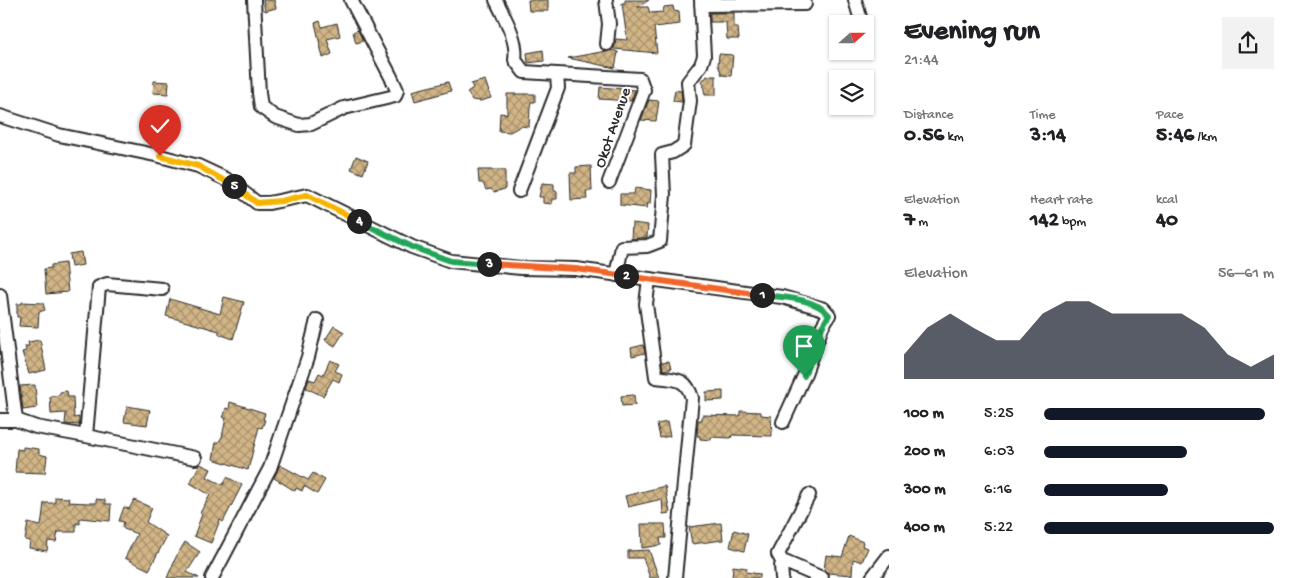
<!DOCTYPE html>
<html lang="en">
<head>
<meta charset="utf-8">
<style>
  :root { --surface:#fff; --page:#f2f2f2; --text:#202124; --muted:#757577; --accent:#111827 }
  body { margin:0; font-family:"Gochi Hand",sans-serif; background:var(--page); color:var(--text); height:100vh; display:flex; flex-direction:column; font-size:19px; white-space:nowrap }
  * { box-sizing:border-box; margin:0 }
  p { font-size:16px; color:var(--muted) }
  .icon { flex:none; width:28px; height:28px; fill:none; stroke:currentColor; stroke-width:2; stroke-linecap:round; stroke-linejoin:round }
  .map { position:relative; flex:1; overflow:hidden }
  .details { display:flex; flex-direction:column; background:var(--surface); width:400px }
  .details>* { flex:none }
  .needle { width:32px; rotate:69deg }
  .controls { position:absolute; left:829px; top:15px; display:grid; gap:10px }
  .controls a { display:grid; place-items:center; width:45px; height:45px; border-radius:0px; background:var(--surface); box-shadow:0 1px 4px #0004; font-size:25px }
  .pin { position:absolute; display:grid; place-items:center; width:42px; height:42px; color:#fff; margin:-51px -21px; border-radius:50% 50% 50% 0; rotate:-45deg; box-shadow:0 0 5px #0007 }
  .pin .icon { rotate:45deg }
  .km { position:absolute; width:25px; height:25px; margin:-12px; border-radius:50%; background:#222; color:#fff; font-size:14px; line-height:25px; text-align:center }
  .round { display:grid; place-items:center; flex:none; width:52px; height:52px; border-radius:0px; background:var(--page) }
  .summary { display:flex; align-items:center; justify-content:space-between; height:85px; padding:0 15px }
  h1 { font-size:28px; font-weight:800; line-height:38px }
  .stats { display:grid; grid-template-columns:repeat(3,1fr); gap:8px; height:85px; padding:5px 15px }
  .stats div { display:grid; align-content:center }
  .stats b { font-size:21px; font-weight:800 }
  .stats small { font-size:14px; font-weight:400 }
  .stats p { font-size:14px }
  .chart { height:140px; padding:10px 15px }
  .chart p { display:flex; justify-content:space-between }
  .chart svg { width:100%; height:90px; margin-top:5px; fill:var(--accent); opacity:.7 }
  ul { padding:0 15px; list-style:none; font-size:16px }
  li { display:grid; grid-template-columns:80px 60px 1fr; align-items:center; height:38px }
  li i { height:12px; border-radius:6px; background:var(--accent) }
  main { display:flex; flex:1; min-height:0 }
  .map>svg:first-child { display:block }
  .building { fill:url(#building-cross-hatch); stroke:#2b2b2b }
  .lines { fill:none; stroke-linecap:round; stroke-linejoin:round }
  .minor-casing { stroke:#2b2b2b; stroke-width:16 }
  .minor { stroke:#fff; stroke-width:12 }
  .split-1-casing { stroke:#fff; stroke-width:10 }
  .split-2-casing { stroke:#fff; stroke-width:10 }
  .split-3-casing { stroke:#fff; stroke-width:10 }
  .split-4-casing { stroke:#fff; stroke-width:10 }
  .split-5-casing { stroke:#fff; stroke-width:10 }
  .split-6-casing { stroke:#fff; stroke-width:10 }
  .split-1 { stroke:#22a559; stroke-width:6 }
  .split-2 { stroke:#f0652b; stroke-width:6 }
  .split-3 { stroke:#f0652b; stroke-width:6 }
  .split-4 { stroke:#22a559; stroke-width:6 }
  .split-5 { stroke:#f5b400; stroke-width:6 }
  .split-6 { stroke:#f5b400; stroke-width:6 }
  .labels { text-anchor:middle; stroke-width:4; stroke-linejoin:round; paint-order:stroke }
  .street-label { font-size:16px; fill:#2b2b2b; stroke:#fff }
</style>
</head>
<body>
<main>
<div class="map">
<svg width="889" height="578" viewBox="0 0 889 578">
  <defs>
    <pattern id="building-cross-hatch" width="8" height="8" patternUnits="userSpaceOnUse" patternTransform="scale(1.25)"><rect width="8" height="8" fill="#d1b586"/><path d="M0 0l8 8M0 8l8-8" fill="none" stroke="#aa936e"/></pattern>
  </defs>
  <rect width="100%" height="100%" fill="#fff"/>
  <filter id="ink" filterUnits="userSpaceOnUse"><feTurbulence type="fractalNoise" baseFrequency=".02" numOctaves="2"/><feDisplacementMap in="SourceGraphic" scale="10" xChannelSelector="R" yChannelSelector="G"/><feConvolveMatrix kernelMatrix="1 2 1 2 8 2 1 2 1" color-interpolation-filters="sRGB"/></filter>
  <g filter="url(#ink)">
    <path class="building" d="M263,0H274L276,8L265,11Z
      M528,0H548V11H529Z
      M625,0H649L638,7H648L650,13L663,12L664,7L673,6L674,11L679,12L680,24L654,27L657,53L614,49L616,39L627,40L622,3H625Z
      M710,13H734V27H738L739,39H727L726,22H710Z
      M320,21L322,27L337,23L340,36L327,39L332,54L323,58L315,23Z
      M358,30L363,41L356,43L353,32Z
      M543,50L544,61L528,63L527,53Z
      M612,50L618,52L615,68L568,58Z
      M719,54L733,55L731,76L722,75L718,65Z
      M707,76H716V95H705L702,79H705Z
      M485,80L491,98L480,101L472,100L467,92L473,88L471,84Z
      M154,81L169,82L168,94L153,93Z
      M448,82L451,91L415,101L412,91Z
      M600,87L635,90L631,101L599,99Z
      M675,90L681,91L682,102L673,101Z
      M507,94H535V102H531L530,107L529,127L521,126L510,132L499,131L500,113L507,114Z
      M649,100L659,101L656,121L641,120Z
      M356,156L368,161L363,174L351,169Z
      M591,166L592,191H586L587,199L571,200L570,173H576V167Z
      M478,170H505V189L494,192L491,189L486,190L483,183H479Z
      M542,183L554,184V191H557V199H552V204L543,203V197H539Z
      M635,188L651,190L650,204L648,203L647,208L620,205V194H634Z
      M632,223L648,225L647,237L631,239Z
      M81,252L83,265L71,267L69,254Z
      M65,263L68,292L46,294L44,269L51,268V265Z
      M224,297L244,302L233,339L219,334V331L166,316L170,299L220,314Z
      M22,302L43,303L45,310L39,312L38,327L19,326L20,317H17V304H22Z
      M334,326L344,332L335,346L325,340Z
      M40,340L46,370L29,374L22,352L26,351L25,346H29L28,342Z
      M643,345L645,353L632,356L631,348Z
      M330,360L339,364L335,371L342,374L339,382L333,379L323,396L306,388L309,379L315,381L319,373L323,375Z
      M669,361L671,369L663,370L662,362Z
      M35,385L37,408L23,410L20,386Z
      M67,391L68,397H73L74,418L79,417V425L65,424L66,413L51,414L50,396L60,395V392Z
      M723,391V400L706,401V392Z
      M634,395L635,405L622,406L621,396Z
      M230,402L265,413L263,420H265L262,428L259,427L248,470L213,459L216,442L218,443L222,437L226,418H223L226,408L229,409Z
      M127,406L150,410L147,425L124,422Z
      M740,411L761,412V415L771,416L772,436L732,435L731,438L711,437V440L700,439V436H697L698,420H702V415L740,416Z
      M667,422L670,436L660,438L657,424Z
      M23,447L39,449V454L47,456L45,473L15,472L17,449L23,450Z
      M200,464L211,469L207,477L223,485L227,477L242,485L223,522L220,520L211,543L194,536L202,514L200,513L210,495L190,483Z
      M280,465L308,480L313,473L325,480L317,494L304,486L302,491L296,488L295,491L274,478Z
      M665,486L670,513L663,514L662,499L628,507L625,496Z
      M55,497L69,498L68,502L89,503H96V499L105,500V504H111L110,521L80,518V524L76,523V532H58L56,542L48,541L47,551L29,548L30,541L25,540L28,523L41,526L44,503H55Z
      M134,500L152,508L146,522L167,536L149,570L125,558L137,534L124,529L122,527L124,522L119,521L124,507L129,509Z
      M721,523L723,540L692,544L689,527Z
      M641,524H665L666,538H660L661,545L642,548Z
      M734,530L748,534L744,551L730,547Z
      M849,536L863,542L862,546L868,548L862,562L853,559L852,575L828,573L824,570L826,555L842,557Z
      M185,542L200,552L187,572L199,578H167L176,557Z
      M649,550L659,578H650L643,558H628V551Z
      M733,566L747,568L746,572L760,574V578H732Z"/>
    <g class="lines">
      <g class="minor-casing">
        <path id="minor" d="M254,0L259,93L261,107L275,117L299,125L311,124L344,108L395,96L397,90L391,77L351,0
          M496,0C505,19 518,39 515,60L524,72L640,79L644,90L609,182
          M606,0L609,24L607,44
          M855,0L862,24
          M701,5L805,4
          M0,116L59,135L160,156L198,166L226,179L257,203H269L307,195L412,247L451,261L521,268L576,269L782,297L824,309L829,315L822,327L804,376L783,422
          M519,191L558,88L557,75
          M616,275L622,247L647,246L660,241L664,195L662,155L673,152L684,145L690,101L688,82L701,65L704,56L701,0
          M649,279L646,304L656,377C676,380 686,377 692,398L675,578
          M0,295L16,420
          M0,420H16L36,427L86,436L99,287L107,284L162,289
          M86,436L195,458
          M783,563L778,554L809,495
          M212,578L270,468L308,357L317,320
          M782,578L781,566L785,562L822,578
          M872,578L889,556"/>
      </g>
      <use href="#minor" class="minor"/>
    </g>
  </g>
  <g class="lines" filter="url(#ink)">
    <g class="split-1-casing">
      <path id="split-1" d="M762,295C782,297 816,298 829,315L822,327L804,376"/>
    </g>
    <g class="split-2-casing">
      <path id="split-2" d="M626,276L762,295"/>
    </g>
    <g class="split-3-casing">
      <path id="split-3" d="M489,264L576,269L626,276"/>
    </g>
    <g class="split-4-casing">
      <path id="split-4" d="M359,221L412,247L451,261L489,264"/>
    </g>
    <g class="split-5-casing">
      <path id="split-5" d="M234,186L257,203L281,201L307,195L359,221"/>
    </g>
    <g class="split-6-casing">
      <path id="split-6" d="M160,156L198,166L234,186"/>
    </g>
    <use href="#split-1" class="split-1"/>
    <use href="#split-2" class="split-2"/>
    <use href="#split-3" class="split-3"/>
    <use href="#split-4" class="split-4"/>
    <use href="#split-5" class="split-5"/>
    <use href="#split-6" class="split-6"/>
  </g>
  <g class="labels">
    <g class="street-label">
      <text transform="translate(611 127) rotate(-71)" y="6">Okot Avenue</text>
    </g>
  </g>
</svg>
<div class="controls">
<a><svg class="needle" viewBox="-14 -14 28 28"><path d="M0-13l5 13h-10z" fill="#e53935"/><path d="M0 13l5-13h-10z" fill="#757577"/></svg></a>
<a><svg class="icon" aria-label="layers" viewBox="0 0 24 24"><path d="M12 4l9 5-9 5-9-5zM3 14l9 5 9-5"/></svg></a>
</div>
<div class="pin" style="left:804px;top:376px;background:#1e9e55"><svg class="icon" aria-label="arrive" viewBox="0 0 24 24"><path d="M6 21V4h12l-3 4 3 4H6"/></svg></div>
<div class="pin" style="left:160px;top:156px;background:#d93025"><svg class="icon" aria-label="check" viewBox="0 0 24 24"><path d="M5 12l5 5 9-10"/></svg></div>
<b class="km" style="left:762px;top:295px">1</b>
<b class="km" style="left:626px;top:276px">2</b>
<b class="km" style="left:489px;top:264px">3</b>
<b class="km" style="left:359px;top:221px">4</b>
<b class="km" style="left:234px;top:186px">5</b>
</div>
<section class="details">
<div class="summary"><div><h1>Evening run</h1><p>21:44</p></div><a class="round"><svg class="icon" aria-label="share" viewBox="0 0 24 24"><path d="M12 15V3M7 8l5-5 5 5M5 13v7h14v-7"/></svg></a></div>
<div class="stats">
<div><p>Distance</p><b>0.56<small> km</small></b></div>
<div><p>Time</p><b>3:14</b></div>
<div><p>Pace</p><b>5:46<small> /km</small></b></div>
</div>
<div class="stats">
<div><p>Elevation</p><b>7<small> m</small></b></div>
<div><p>Heart rate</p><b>142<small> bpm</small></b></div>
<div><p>kcal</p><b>40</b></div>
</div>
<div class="chart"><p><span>Elevation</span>56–61 m</p>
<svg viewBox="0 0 160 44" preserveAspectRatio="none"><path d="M0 44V32L10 19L20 12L30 19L40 25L50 25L60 12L70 6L80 6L90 12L100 12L110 12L120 12L130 19L140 32L150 38L160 32V44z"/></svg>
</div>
<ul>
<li><b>100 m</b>5:25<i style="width:96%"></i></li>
<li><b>200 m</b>6:03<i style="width:62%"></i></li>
<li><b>300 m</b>6:16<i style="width:54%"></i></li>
<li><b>400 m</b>5:22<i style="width:100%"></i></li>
</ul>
</section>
</main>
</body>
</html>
